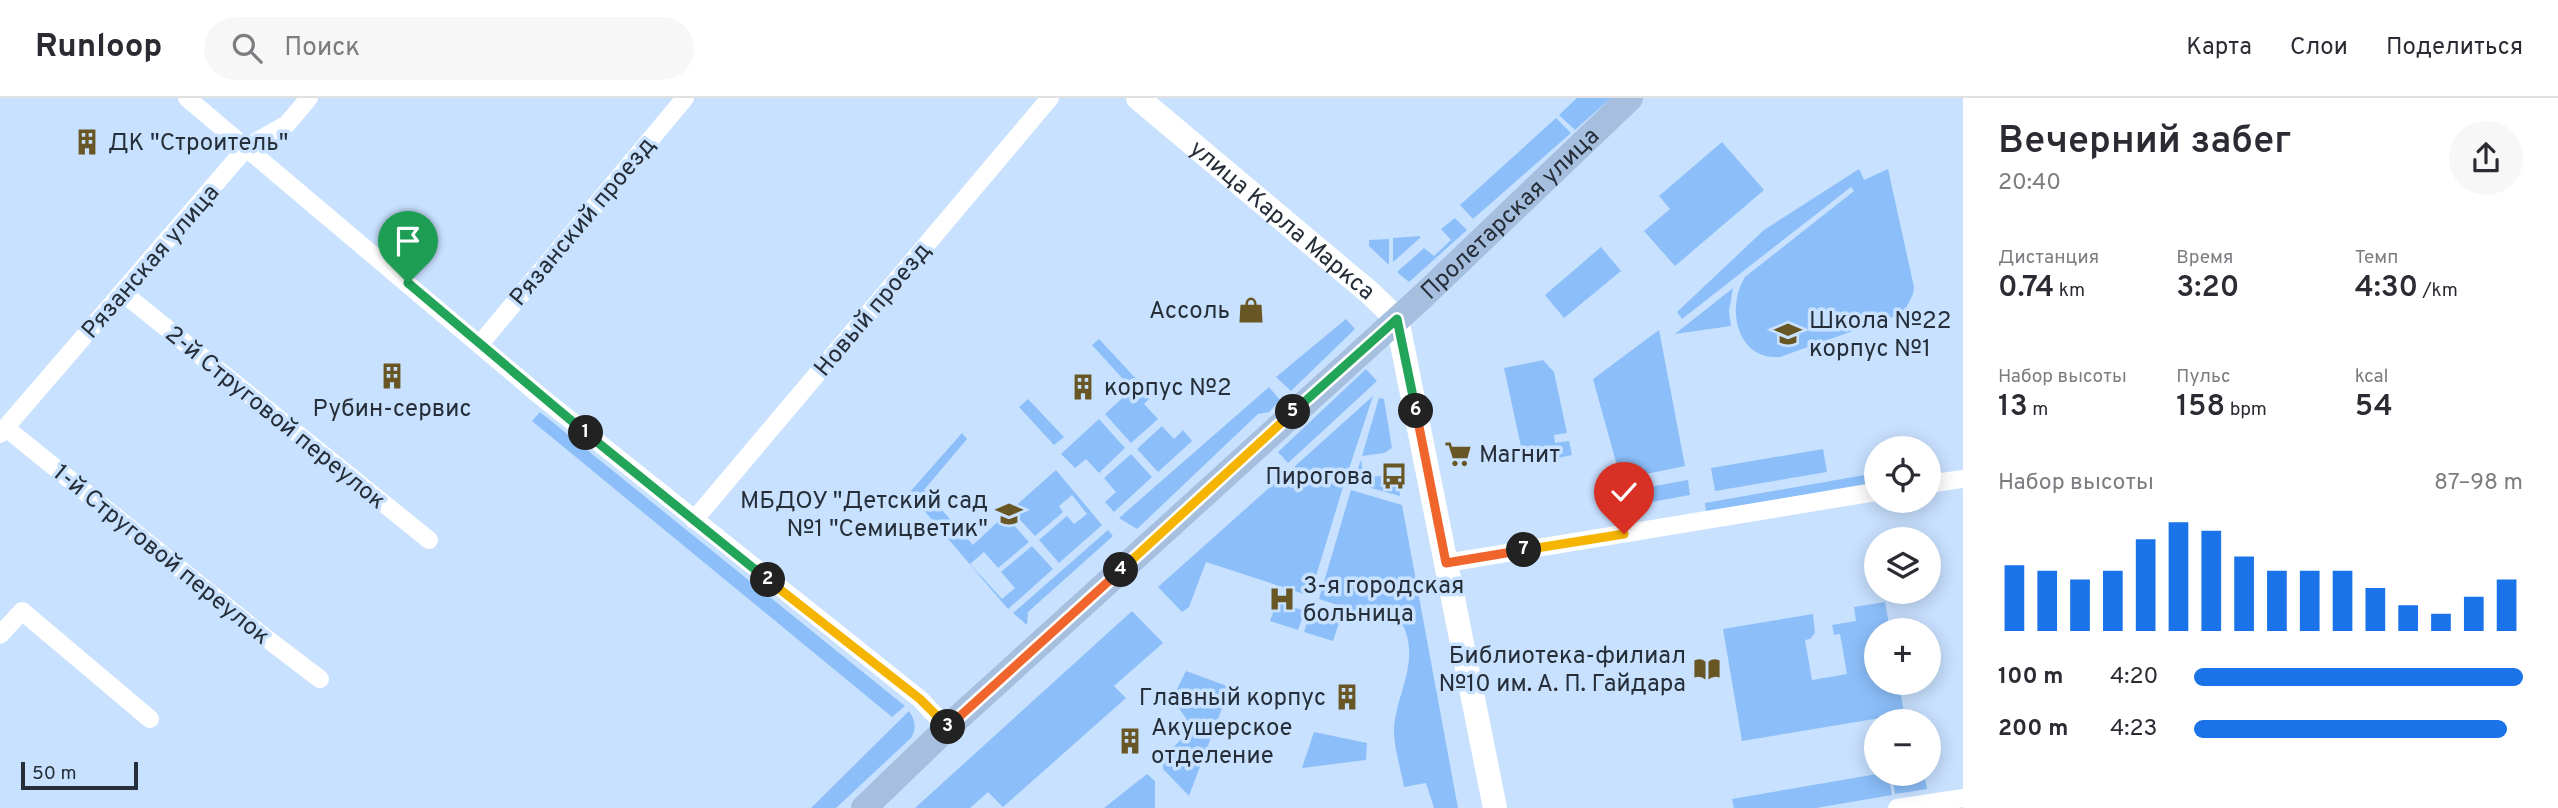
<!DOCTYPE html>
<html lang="ru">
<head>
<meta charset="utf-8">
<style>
  :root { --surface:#fff; --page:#f7f7f7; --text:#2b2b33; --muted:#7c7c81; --line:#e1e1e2; --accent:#1a73e8 }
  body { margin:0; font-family:Overpass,sans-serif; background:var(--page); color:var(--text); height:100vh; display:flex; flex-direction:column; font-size:26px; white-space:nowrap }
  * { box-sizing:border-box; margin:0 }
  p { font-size:23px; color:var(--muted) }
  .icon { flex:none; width:38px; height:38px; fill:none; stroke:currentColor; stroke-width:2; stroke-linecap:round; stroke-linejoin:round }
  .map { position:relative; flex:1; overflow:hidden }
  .sheet { display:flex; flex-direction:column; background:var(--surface); width:595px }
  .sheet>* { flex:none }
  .controls { position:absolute; left:1864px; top:338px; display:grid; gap:14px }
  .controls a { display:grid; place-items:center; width:77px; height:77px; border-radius:50%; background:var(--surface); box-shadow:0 4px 18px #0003; font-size:35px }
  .scale { position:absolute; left:21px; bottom:18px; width:117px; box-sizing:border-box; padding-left:7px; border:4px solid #252e39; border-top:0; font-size:19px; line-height:24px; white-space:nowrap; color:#252e39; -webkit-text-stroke:5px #c8e1ff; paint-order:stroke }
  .pin { position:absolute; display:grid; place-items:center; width:60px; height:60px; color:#fff; margin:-72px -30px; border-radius:50% 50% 50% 0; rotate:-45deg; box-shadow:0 0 7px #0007 }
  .pin .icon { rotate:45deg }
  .km { position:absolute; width:35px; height:35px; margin:-18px; border-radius:50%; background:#222; color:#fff; font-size:19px; line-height:35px; text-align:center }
  .round { display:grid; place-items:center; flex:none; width:74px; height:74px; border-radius:37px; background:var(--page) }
  .overview { display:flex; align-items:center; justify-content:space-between; height:119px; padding:0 35px }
  h1 { font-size:38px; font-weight:600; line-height:52px }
  .metrics { display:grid; grid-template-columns:repeat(3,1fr); gap:10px; height:119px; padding:7px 35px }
  .metrics div { display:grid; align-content:center }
  .metrics b { font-size:30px; font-weight:600 }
  .metrics small { font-size:19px; font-weight:400 }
  .metrics p { font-size:19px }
  .chart { height:196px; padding:14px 35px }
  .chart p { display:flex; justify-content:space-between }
  .chart svg { width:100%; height:126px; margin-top:7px; stroke:var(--accent); stroke-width:6 }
  ul { padding:0 35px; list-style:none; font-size:23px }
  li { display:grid; grid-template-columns:112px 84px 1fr; align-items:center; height:52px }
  li i { height:18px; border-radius:9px; background:var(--accent) }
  header { display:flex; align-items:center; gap:42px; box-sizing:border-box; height:98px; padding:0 35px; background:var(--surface); border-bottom:2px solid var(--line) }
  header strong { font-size:33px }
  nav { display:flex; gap:38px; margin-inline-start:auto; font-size:24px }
  .search { width:490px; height:63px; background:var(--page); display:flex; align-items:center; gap:18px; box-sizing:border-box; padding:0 24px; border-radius:38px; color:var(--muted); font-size:26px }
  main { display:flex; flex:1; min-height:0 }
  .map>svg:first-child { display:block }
  .grass { fill:#8cbffa }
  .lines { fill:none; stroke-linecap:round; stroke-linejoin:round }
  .street { stroke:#fff; stroke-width:18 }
  .secondary { stroke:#fff; stroke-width:24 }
  .primary { stroke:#a6bfde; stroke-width:26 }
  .split-1-casing { stroke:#fff; stroke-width:14 }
  .split-2-casing { stroke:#fff; stroke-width:14 }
  .split-3-casing { stroke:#fff; stroke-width:14 }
  .split-4-casing { stroke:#fff; stroke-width:14 }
  .split-5-casing { stroke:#fff; stroke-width:14 }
  .split-6-casing { stroke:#fff; stroke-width:14 }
  .split-7-casing { stroke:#fff; stroke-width:14 }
  .split-8-casing { stroke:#fff; stroke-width:14 }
  .split-1 { stroke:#22a559; stroke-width:9 }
  .split-2 { stroke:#22a559; stroke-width:9 }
  .split-3 { stroke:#f5b400; stroke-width:9 }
  .split-4 { stroke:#f0652b; stroke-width:9 }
  .split-5 { stroke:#f5b400; stroke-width:9 }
  .split-6 { stroke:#22a559; stroke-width:9 }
  .split-7 { stroke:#f0652b; stroke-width:9 }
  .split-8 { stroke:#f5b400; stroke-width:9 }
  .labels { text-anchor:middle; stroke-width:7; stroke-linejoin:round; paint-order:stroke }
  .poi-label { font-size:24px; fill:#252e39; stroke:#c8e1ff; text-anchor:start }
  .street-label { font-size:24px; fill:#252e39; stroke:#c8e1ff }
</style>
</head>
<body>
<header>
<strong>Runloop</strong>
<div class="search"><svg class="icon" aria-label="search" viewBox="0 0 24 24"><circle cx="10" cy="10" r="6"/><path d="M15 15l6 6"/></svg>Поиск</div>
<nav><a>Карта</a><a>Слои</a><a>Поделиться</a></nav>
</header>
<main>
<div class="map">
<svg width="1963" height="710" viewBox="0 0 1963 710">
  <rect width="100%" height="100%" fill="#c8e1ff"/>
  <path class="grass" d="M1577,0H1611L1575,32L1559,17Z
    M1556,20L1571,35L1473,121L1460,107Z
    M1722,44L1764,92L1675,168L1644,133L1670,111L1659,98Z
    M1859,71L1864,82L1888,71L1914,189L1913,196L1905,212L1892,219L1780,259C1736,262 1726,209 1745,179L1854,93L1851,89L1682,221L1677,214L1764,132Z
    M1455,120L1467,132L1409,184L1397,174L1424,150L1434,158L1451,142L1441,131Z
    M1420,138V140L1393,164V140Z
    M1389,141V167L1369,148V142Z
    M1601,149L1621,173L1564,220L1545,197Z
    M1733,190L1729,213L1731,228L1675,236Z
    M1346,221L1355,231L1291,293L1276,279Z
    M1659,232L1685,368L1646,376L1649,389L1688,382L1690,397L1624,409L1616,364L1593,281Z
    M1099,241L1152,298L1144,306L1158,321L1131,345L1105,316L1132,291L1092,247Z
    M1543,262L1554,274L1567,335L1554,337L1555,345L1569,343L1572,357L1525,367L1504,270Z
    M1366,271L1377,283L1288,365L1278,354Z
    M1269,289L1280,302L1269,314L1258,316L1137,431L1119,420Z
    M1373,298L1345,383L1294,369Z
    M1379,300L1384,301L1392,350L1384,355L1362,358Z
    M1028,301L1064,339L1054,347L1019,309Z
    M540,314L905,608L892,619L532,323Z
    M1099,321L1125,350L1099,375L1086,361L1075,370L1061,356Z
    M1162,328L1174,341L1183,332L1192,343L1158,374L1137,351Z
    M962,335L967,341L924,392L973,447L1005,417L1029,444L998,470L984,454L970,466L1002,501L1015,490L1001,474L1032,448L1053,471L1008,511L909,395Z
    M1823,351L1827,374L1715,393L1711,370Z
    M1131,356L1152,379L1114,414L1105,404L1116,394L1104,380Z
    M1361,362L1364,380L1387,377L1389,389L1399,388L1400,398L1353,385Z
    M1056,372L1102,427L1059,465L1039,442L1067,418L1074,426L1087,416L1072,397L1059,408L1063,414L1035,438L1011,412Z
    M1288,373L1343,389L1310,498L1206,464L1189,509L1182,514L1158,489Z
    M1876,375V384L1706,414L1705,405Z
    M1351,392L1402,407L1458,710H1434L1426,685L1404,689C1401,672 1393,646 1394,630C1397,594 1419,566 1404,529L1319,501Z
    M1108,432L1113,438L1028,514L1027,527L1013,515Z
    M1277,504L1305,513L1298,532L1270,523Z
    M1885,504L1890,532H1876V584L1899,585L1904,616L1742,643L1723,531L1813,516L1815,535L1810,541L1805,542L1812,582L1847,576L1840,536L1834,537L1832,527L1856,523L1854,509Z
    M1132,513L1163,545L1114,588L1126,600L1003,709L988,694L970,710H915Z
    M1310,516L1339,525L1333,543L1304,534Z
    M1186,573L1230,589L1189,698L1163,671V659L1187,636L1186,620L1172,601Z
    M909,613C915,622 917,630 911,640L836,710H811Z
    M1314,634L1367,645L1366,662L1302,670Z
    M1147,676L1155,683V710H1104Z
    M1877,676H1888L1892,697L1816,710H1734L1732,701Z
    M1892,676H1924L1927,691L1895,696Z"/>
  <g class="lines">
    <path class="street" d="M187,0L539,297L920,601L947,630
      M123,195L429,442
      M480,246L685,0
      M6,330L258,534L320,581
      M0,336L247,49L287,26L309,0
      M1928,386L1963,381
      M694,422L1050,0
      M1446,465L1876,394
      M0,537L22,513L150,621
      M1897,710L1963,700"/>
    <path class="secondary" id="s1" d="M1138,0L1370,195L1397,221L1495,710"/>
    <path class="primary" id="s2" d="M864,710L947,630L1422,199L1630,0"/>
  </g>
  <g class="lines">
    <g class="split-1-casing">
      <path id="split-1" d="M408,185L586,335"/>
    </g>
    <g class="split-2-casing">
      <path id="split-2" d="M586,335L768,482"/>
    </g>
    <g class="split-3-casing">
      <path id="split-3" d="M768,482L920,601L948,629"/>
    </g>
    <g class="split-4-casing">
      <path id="split-4" d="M948,629L1121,472"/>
    </g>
    <g class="split-5-casing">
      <path id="split-5" d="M1121,472L1293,314"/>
    </g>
    <g class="split-6-casing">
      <path id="split-6" d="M1293,314L1397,221L1416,313"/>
    </g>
    <g class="split-7-casing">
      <path id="split-7" d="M1416,313L1446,465L1524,452"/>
    </g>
    <g class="split-8-casing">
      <path id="split-8" d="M1524,452L1624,436"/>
    </g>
    <use href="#split-1" class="split-1"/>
    <use href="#split-2" class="split-2"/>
    <use href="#split-3" class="split-3"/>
    <use href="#split-4" class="split-4"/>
    <use href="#split-5" class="split-5"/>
    <use href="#split-6" class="split-6"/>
    <use href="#split-7" class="split-7"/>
    <use href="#split-8" class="split-8"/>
  </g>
  <defs>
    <g id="building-bare" transform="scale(2.1)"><path d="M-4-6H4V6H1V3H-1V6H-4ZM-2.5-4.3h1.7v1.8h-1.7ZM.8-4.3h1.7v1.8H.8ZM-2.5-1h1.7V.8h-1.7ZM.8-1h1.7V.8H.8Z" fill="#685725" stroke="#c8e1ff" stroke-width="2.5" paint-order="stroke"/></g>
    <g id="shop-bare" transform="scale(2.1)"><path d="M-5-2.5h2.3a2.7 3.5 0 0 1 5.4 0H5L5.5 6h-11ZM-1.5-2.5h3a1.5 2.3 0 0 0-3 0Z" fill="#685725" stroke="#c8e1ff" stroke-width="2.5" paint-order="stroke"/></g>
    <g id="school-bare" transform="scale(2.1)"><path d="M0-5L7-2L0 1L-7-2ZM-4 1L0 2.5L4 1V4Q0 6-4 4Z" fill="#685725" stroke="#c8e1ff" stroke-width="2.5" paint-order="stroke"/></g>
    <g id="supermarket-bare" transform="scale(2.1)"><path d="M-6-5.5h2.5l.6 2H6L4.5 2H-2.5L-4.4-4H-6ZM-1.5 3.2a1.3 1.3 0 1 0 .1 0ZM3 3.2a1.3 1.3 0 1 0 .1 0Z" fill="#685725" stroke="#c8e1ff" stroke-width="2.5" paint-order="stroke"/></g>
    <g id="bus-bare" transform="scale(2.1)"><path d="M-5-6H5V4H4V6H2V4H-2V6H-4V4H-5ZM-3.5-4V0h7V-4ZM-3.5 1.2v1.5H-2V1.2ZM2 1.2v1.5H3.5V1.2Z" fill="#685725" stroke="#c8e1ff" stroke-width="2.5" paint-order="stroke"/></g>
    <g id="hospital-bare" transform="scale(2.1)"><path d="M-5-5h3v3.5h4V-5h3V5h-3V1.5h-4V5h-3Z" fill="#685725" stroke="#c8e1ff" stroke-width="2.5" paint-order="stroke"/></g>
    <g id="library-bare" transform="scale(2.1)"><path d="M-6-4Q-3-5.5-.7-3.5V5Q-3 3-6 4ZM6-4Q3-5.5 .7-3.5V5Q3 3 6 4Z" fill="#685725" stroke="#c8e1ff" stroke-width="2.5" paint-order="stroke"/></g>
  </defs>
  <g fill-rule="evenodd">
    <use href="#building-bare" x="87" y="44"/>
    <use href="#shop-bare" x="1251" y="212"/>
    <use href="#school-bare" x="1788" y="236"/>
    <use href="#building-bare" x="392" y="278"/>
    <use href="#building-bare" x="1083" y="289"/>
    <use href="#supermarket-bare" x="1458" y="356"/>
    <use href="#bus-bare" x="1394" y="378"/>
    <use href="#school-bare" x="1009" y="416"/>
    <use href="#hospital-bare" x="1282" y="501"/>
    <use href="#library-bare" x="1707" y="571"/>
    <use href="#building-bare" x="1347" y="599"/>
    <use href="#building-bare" x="1130" y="643"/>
  </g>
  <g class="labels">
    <g class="poi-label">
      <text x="108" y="52">ДК "Строитель"</text>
      <text x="1230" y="220" text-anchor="end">Ассоль</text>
      <text x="1809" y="230">Школа №22<tspan x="1809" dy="28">корпус №1</tspan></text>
      <text x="1104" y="297">корпус №2</text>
      <text x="392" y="318" text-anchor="middle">Рубин-сервис</text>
      <text x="1479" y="364">Магнит</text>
      <text x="1373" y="386" text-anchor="end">Пирогова</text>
      <text x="988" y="410" text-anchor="end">МБДОУ "Детский сад<tspan x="988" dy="28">№1 "Семицветик"</tspan></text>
      <text x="1303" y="495">3-я городская<tspan x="1303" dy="28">больница</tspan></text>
      <text x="1686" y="565" text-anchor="end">Библиотека-филиал<tspan x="1686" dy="28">№10 им. А. П. Гайдара</tspan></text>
      <text x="1326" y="607" text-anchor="end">Главный корпус</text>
      <text x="1151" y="637">Акушерское<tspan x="1151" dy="28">отделение</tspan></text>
    </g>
    <g class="street-label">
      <text dy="8" stroke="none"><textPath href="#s2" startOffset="878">Пролетарская улица</textPath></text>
      <text dy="8" stroke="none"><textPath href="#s1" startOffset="189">улица Карла Маркса</textPath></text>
      <text transform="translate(582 123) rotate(-50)" y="8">Рязанский проезд</text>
      <text transform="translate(150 163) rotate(-49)" y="8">Рязанская улица</text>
      <text transform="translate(872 211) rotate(-50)" y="8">Новый проезд</text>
      <text transform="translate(276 319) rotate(39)" y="8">2-й Струговой переулок</text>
      <text transform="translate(162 456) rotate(39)" y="8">1-й Струговой переулок</text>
    </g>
  </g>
</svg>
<div class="controls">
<a><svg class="icon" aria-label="locate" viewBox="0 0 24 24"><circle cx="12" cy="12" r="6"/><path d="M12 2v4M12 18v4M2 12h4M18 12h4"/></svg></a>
<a><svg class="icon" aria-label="layers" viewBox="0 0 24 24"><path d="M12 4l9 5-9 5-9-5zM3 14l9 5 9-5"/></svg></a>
<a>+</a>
<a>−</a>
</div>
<div class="scale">50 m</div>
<div class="pin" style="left:408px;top:185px;background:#1e9e55"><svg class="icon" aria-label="arrive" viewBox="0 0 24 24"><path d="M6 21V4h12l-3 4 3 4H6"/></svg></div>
<div class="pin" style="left:1624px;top:436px;background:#d93025"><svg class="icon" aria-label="check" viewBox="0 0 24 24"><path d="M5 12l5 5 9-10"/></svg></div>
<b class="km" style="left:586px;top:335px">1</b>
<b class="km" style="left:768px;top:482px">2</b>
<b class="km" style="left:948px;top:629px">3</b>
<b class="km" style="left:1121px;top:472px">4</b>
<b class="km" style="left:1293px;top:314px">5</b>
<b class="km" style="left:1416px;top:313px">6</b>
<b class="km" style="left:1524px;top:452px">7</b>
</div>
<section class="sheet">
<div class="overview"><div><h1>Вечерний забег</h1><p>20:40</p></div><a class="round"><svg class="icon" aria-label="share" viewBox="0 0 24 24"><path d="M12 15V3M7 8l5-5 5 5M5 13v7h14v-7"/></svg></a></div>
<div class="metrics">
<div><p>Дистанция</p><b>0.74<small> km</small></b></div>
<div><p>Время</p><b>3:20</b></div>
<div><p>Темп</p><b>4:30<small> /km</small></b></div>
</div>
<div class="metrics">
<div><p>Набор высоты</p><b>13<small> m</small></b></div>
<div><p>Пульс</p><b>158<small> bpm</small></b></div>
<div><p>kcal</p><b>54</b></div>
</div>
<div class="chart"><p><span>Набор высоты</span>87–98 m</p>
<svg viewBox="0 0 160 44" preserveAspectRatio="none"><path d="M5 44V21M15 44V23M25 44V26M35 44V23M45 44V12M55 44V6M65 44V9M75 44V18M85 44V23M95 44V23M105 44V23M115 44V29M125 44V35M135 44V38M145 44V32M155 44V26"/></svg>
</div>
<ul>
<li><b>100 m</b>4:20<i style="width:100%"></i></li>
<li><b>200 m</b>4:23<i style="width:95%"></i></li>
</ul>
</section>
</main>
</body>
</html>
